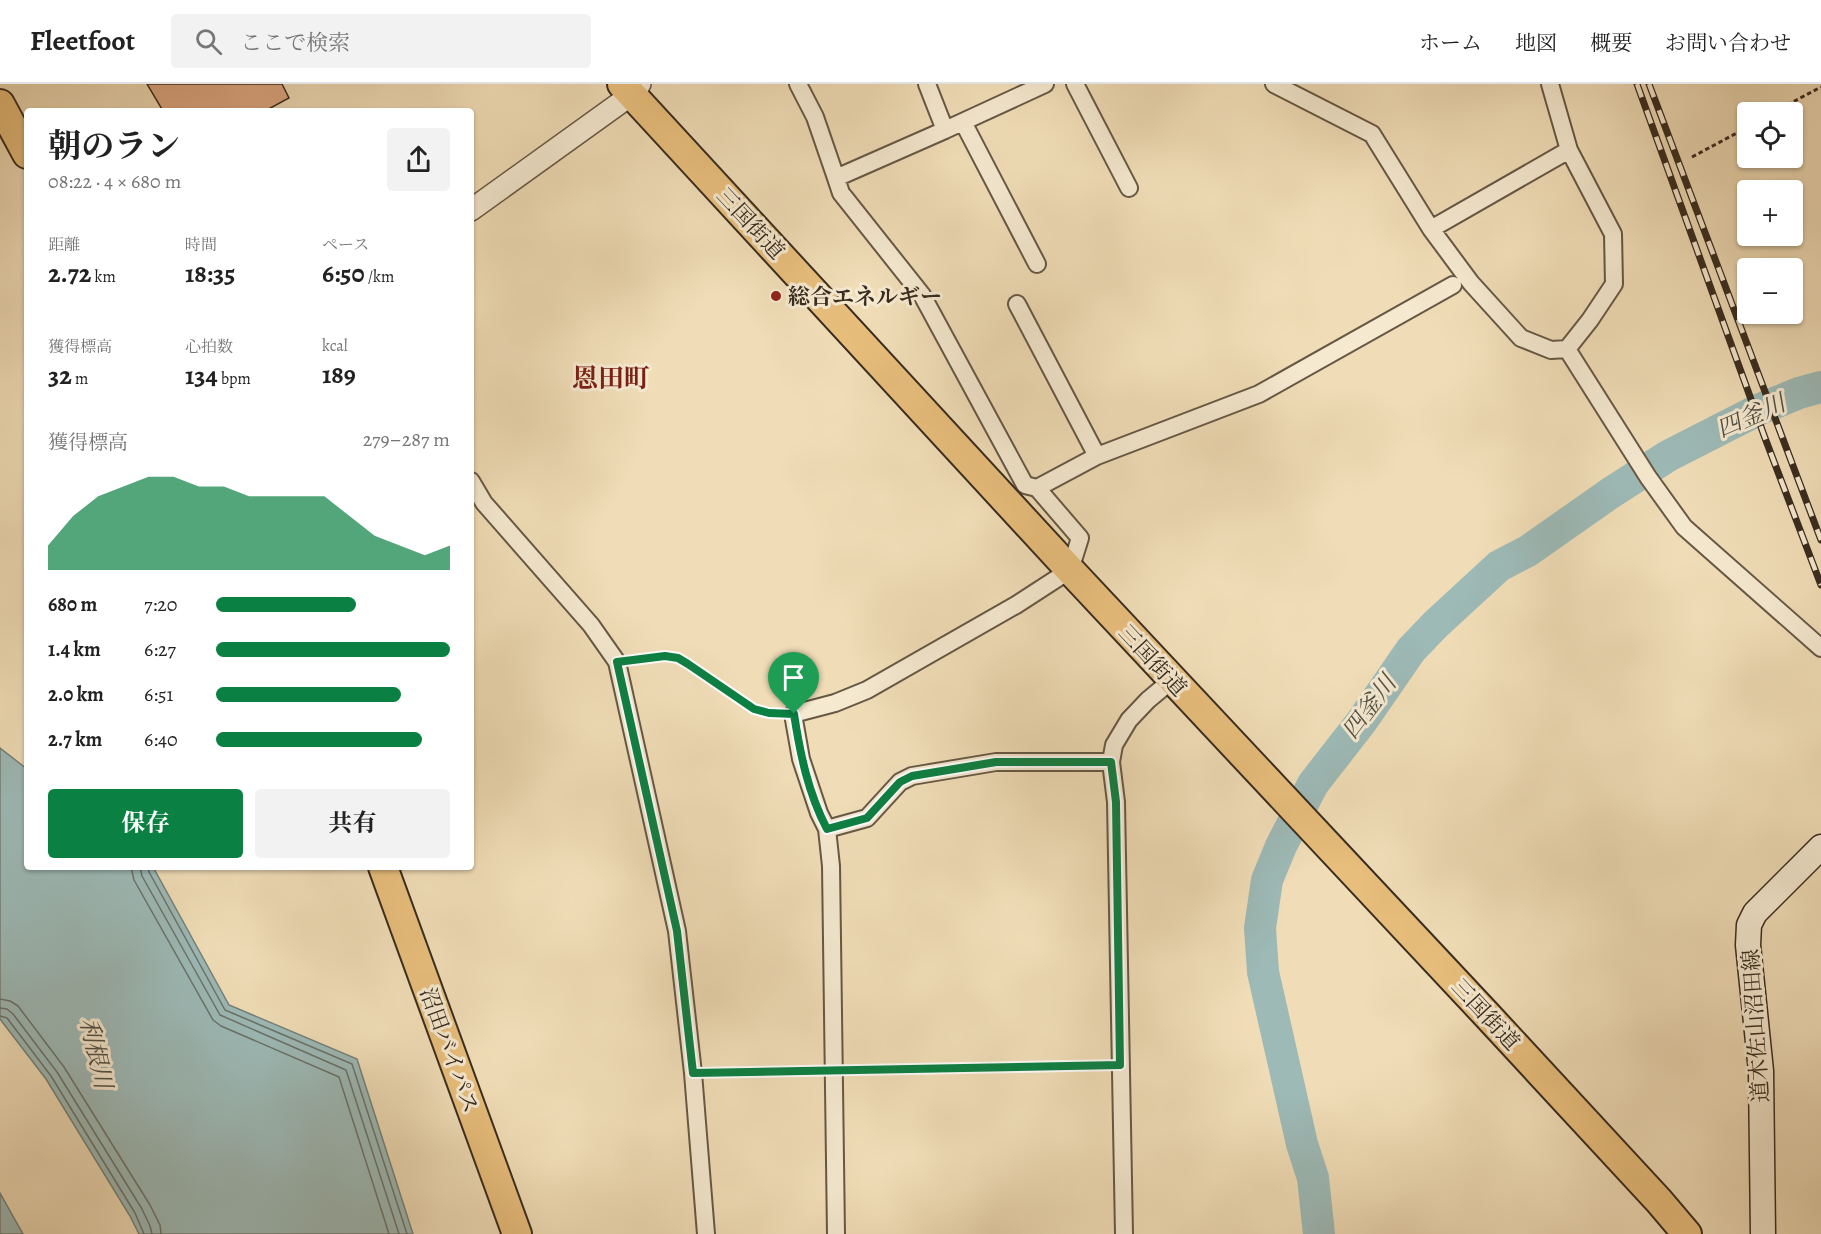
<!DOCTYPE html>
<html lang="ja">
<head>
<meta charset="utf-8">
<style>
  :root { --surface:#fff; --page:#f2f2f2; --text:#222; --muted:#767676; --line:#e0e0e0; --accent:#0b8043 }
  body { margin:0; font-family:Alegreya,"Noto Serif JP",serif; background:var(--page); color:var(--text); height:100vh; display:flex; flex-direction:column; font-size:22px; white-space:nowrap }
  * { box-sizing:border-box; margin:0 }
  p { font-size:20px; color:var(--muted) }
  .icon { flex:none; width:33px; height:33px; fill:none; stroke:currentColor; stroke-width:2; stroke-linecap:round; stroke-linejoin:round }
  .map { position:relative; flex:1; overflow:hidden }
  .details { position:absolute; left:24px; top:24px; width:450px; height:762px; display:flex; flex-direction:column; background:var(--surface); border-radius:6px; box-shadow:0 2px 4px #0004 }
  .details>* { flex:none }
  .tools { position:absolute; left:1737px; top:18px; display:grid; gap:12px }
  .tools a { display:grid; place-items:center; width:66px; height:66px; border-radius:6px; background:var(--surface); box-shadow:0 2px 4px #0004; font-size:30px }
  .pin { position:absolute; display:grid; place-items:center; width:51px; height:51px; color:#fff; margin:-62px -26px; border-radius:50% 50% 50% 0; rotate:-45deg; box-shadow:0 0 6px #0007 }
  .pin .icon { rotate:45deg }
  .round { display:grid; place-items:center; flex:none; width:63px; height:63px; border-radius:6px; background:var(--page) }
  .overview { display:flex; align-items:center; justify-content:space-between; height:102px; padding:0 24px }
  h1 { font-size:33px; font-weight:700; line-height:45px }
  .figures { display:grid; grid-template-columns:repeat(3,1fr); gap:9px; height:102px; padding:6px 24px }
  .figures div { display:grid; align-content:center }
  .figures b { font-size:26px; font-weight:700 }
  .figures small { font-size:16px; font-weight:400 }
  .figures p { font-size:16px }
  .chart { height:168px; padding:12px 24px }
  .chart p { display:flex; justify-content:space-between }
  .chart svg { width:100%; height:108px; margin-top:6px; fill:var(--accent); opacity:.7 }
  .button { display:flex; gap:12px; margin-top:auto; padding:12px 24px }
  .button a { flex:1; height:69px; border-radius:6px; background:var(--accent); color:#fff; font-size:24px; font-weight:700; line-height:69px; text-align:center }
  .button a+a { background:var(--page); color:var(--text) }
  ul { padding:0 24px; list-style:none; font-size:20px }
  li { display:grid; grid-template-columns:96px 72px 1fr; align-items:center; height:45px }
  li i { height:15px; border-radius:8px; background:var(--accent) }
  header { display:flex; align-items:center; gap:36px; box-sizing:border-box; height:84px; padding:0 30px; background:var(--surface); border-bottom:2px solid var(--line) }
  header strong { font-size:28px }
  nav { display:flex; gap:33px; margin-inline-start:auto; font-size:21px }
  .search { width:420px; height:54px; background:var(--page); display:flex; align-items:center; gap:15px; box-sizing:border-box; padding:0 21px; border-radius:6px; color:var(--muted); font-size:22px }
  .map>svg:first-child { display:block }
  .water { fill:#9dbab7; stroke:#75817a; stroke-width:1.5 }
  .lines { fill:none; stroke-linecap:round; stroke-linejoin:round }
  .shore { stroke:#6a736b; stroke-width:1.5 }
  .river { stroke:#9dbab7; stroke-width:32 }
  .building { fill:#dca782; stroke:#382c1f; stroke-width:1.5 }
  .minor-casing { stroke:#665845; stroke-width:20 }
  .tertiary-casing { stroke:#665845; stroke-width:24 }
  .secondary-casing { stroke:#382c1f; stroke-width:27 }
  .trunk-casing { stroke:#382c1f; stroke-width:32 }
  .path { stroke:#382c1f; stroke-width:3; stroke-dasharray:4.5 3; stroke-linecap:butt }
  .minor { stroke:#f5e9d0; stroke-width:16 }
  .tertiary { stroke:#f5e9d0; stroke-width:21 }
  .secondary { stroke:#f5e9d0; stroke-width:24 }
  .trunk { stroke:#e8be7c; stroke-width:28 }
  .rail-casing { stroke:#382c1f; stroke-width:7 }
  .rail { stroke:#f5e9d0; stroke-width:4.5; stroke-dasharray:14; stroke-linecap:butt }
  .route-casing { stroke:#fff; stroke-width:12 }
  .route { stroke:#0b8043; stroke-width:8 }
  .poi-dot { fill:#8f2418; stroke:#f5e9d0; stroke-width:2 }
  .labels { text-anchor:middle; stroke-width:6; stroke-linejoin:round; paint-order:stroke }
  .street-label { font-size:22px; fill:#382c1f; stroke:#f5e9d0 }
  .poi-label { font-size:22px; font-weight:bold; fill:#382c1f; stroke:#f5e9d0; text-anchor:start }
  .water-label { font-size:24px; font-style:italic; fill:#515045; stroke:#f5e9d0 }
  .quarter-label { font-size:26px; font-weight:bold; fill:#7a1f14; stroke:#f5e9d0 }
</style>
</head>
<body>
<header>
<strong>Fleetfoot</strong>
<div class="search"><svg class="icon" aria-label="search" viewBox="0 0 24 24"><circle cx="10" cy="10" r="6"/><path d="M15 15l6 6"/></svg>ここで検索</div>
<nav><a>ホーム</a><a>地図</a><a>概要</a><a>お問い合わせ</a></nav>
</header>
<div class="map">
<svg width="1821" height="1150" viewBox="0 0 1821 1150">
  <rect width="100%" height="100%" fill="#f0ddb7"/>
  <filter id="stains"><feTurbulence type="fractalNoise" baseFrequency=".00333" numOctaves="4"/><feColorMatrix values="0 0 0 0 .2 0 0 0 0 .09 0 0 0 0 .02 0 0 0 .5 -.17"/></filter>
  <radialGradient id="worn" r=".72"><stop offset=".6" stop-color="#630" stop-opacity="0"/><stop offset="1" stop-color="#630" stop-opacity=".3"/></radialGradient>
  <path class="water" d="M0,664L27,685V783H153L229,921L357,975L413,1150H139L130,1132L46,995L0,935Z
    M0,1109L23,1150H0Z"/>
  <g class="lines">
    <path class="shore" d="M131,783L134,796L213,936L221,942L339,993L389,1150
      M140,783L142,792L220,931L346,986L399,1150
      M148,783L149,788L225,926L352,980L407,1150
      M0,915L10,917L18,922L64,983L150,1121L160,1141L161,1150
      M0,924L7,925L13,930L57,988L142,1125L150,1142L152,1150
      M0,932L7,934L51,992L135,1129L144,1150"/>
    <path class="river" d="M1319,1150L1313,1094L1302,1060L1263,888L1260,844L1267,796L1281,762L1313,700L1362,637L1411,566L1436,540L1499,482L1528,467L1609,410L1668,372L1760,325L1799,309L1821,303"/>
  </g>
  <path class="building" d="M147,0H282L289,14L265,27H163Z"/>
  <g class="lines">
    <g class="minor-casing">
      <path id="minor" d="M798,0L815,33L836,94
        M927,0L945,46L1045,0
        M1075,0L1129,104
        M1274,0L1372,50L1431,145L1471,199L1521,254L1551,266L1567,265L1648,393L1684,443L1821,564
        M1550,0L1569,66L1613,150L1614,200L1590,236L1567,265
        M963,38L1037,180
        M945,46L836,94L841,109L922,211L1025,401L1037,404
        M1431,145L1569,66
        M1097,372L1259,310L1453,201
        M471,397L484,419L591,541L617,578L677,847L693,989L706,1150
        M827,745L867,734L900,698L912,692L996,678H1111
        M836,1150L831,782L827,745L819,729L801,675L793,630L835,619L867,606L1016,521L1070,486L1080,454L1037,404L1097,372L1017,220
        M1124,1150L1116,718L1111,678L1114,661L1129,636L1148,616L1172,596"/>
    </g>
    <g class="tertiary-casing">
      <path id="tertiary" d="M471,126L631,11L640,0"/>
    </g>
    <g class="secondary-casing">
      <path id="secondary" d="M1763,1150L1761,987L1748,861L1749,841L1755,829L1821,763"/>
    </g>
    <g class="trunk-casing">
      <path id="trunk" d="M622,0L1070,486L1486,930L1659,1117L1687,1150
        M0,20L27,70
        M383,783L517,1150"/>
    </g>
    <path class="path" d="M1774,28L1821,3
      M1692,73L1748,43
      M632,576L665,572L678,574L754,625L777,629
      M851,987L1105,981
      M710,989L817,988"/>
    <use href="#minor" class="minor"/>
    <use href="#tertiary" class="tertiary"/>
    <use href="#secondary" class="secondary"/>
    <use href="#trunk" class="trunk"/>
    <g class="rail-casing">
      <path id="rail" d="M1637,0L1765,354L1821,501
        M1649,0L1821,456"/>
    </g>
    <use href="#rail" class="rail"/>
  </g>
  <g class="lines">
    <g class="route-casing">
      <path id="route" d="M665,572L678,574L688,580L754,625L769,629L794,630C800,669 808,709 827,745L867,734L900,698L912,692L996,678H1111L1116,718L1120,981L693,989L677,847L617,578Z"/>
    </g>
    <use href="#route" class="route"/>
  </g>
  <circle class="poi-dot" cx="776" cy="212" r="6"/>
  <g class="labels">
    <g class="street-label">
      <text transform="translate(751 139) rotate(47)" y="8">三国街道</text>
      <text transform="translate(1153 576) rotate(47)" y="8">三国街道</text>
      <text transform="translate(1486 930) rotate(47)" y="8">三国街道</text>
      <text transform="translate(1755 942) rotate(-94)" y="8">道木佐山沼田線</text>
      <text transform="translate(450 966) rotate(70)" y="8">沼田バイパス</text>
    </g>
    <g class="poi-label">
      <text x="788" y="220">総合エネルギー</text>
    </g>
    <g class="water-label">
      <text transform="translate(1751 332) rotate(-24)" y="8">四釜川</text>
      <text transform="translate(1369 623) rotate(-53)" y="8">四釜川</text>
      <text transform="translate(96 969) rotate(77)" y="8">利根川</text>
    </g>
    <g class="quarter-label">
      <text x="611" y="303">恩田町</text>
    </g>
  </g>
  <rect width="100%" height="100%" filter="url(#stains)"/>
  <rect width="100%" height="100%" fill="url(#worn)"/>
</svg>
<div class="tools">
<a><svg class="icon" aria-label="locate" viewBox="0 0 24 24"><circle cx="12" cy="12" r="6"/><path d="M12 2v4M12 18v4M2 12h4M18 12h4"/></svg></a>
<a>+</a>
<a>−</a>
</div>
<div class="pin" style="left:794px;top:630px;background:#1e9e55"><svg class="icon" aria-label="arrive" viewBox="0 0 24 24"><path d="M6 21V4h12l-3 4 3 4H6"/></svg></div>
<section class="details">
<div class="overview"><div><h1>朝のラン</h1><p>08:22 · 4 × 680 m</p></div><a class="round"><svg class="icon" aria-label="share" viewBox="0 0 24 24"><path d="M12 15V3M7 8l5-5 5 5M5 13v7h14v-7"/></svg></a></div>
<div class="figures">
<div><p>距離</p><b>2.72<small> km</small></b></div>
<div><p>時間</p><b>18:35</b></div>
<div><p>ペース</p><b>6:50<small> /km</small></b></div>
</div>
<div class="figures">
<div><p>獲得標高</p><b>32<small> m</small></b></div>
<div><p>心拍数</p><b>134<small> bpm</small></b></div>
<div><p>kcal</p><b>189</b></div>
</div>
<div class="chart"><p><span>獲得標高</span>279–287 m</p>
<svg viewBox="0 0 160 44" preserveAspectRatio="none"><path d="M0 44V34L10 22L20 14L30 10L40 6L50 6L60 10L70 10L80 14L90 14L100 14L110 14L120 22L130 30L140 34L150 38L160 34V44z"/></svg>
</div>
<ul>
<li><b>680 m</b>7:20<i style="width:60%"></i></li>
<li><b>1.4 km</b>6:27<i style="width:100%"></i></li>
<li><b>2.0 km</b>6:51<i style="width:79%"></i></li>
<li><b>2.7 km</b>6:40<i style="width:88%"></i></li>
</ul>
<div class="button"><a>保存</a><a>共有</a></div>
</section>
</div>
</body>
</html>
